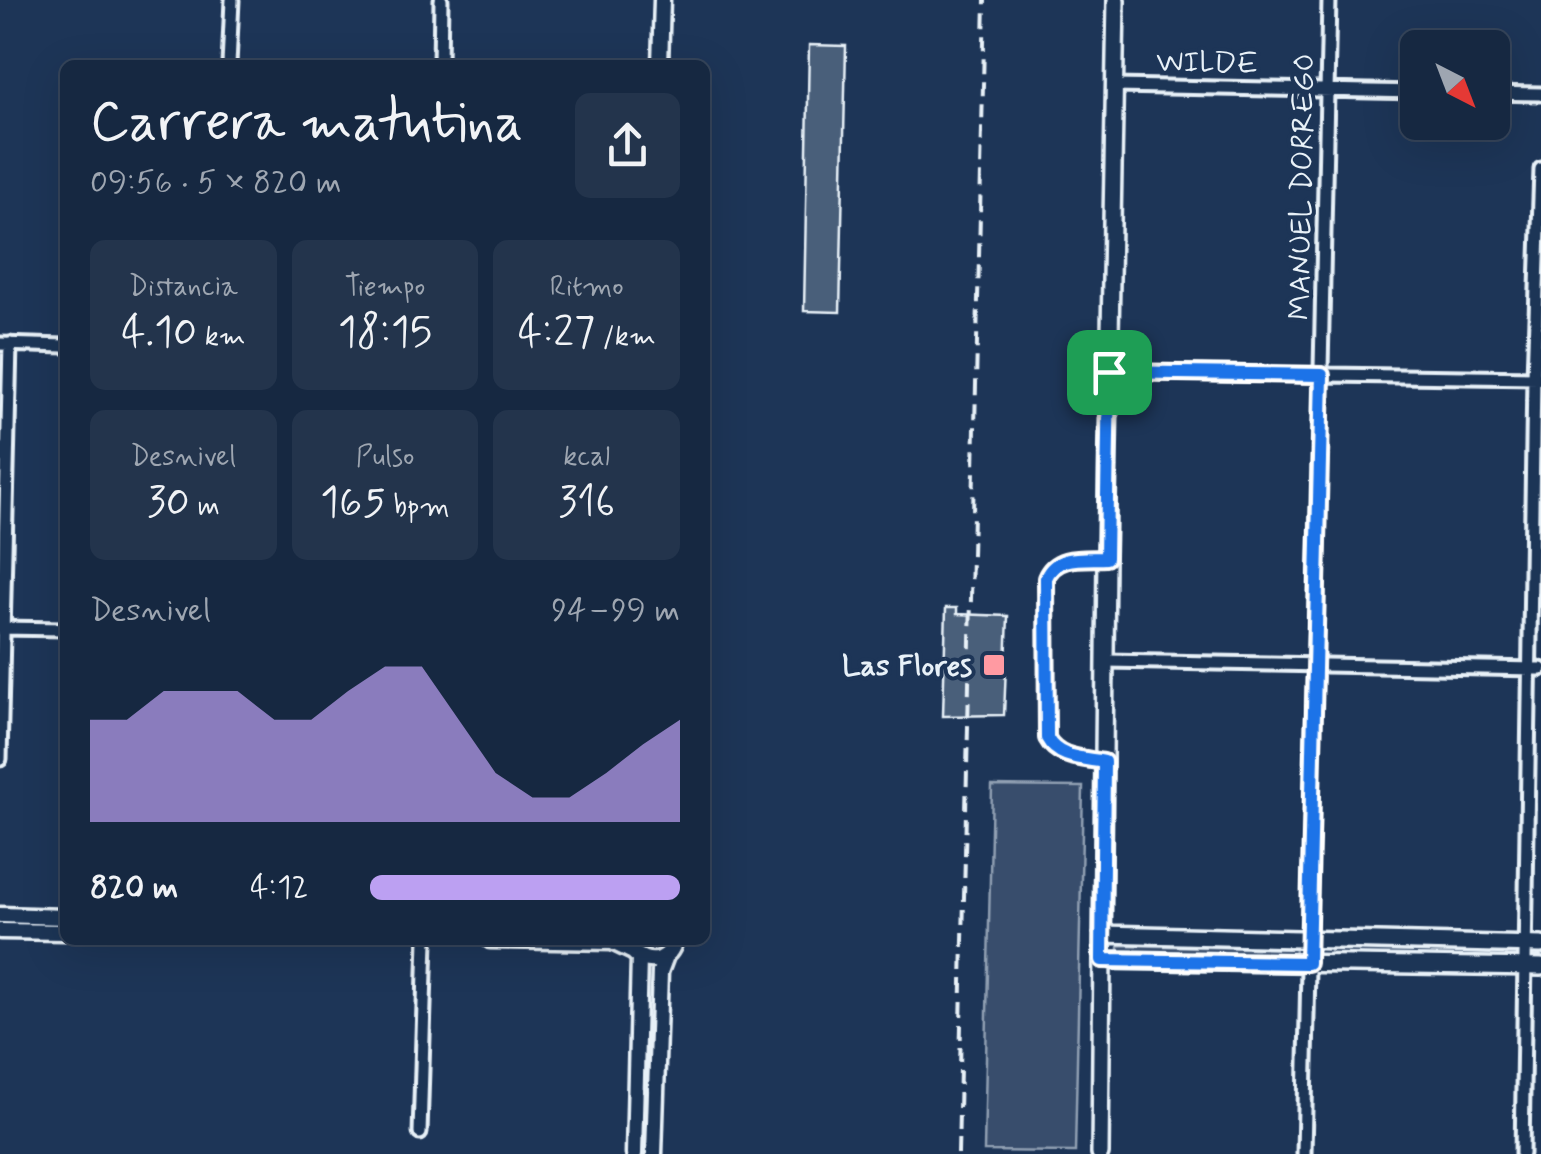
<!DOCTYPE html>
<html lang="es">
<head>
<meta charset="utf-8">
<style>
  :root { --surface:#162841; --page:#23344c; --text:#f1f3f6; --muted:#9ea6b1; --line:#35445a; --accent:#bca0f2 }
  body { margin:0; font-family:Mynerve,sans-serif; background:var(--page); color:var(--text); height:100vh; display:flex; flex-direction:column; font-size:38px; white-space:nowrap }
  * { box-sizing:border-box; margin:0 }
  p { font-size:32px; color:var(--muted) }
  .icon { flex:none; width:55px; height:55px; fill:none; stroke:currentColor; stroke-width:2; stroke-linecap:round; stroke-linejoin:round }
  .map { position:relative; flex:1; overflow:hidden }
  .panel { position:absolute; left:60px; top:60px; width:650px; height:885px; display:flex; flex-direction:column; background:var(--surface); border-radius:15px; box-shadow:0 10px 40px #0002,0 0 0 2px var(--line) }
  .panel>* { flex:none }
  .needle { width:65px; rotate:138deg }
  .buttons { position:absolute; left:1400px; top:30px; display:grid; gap:20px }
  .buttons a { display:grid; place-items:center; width:110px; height:110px; border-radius:15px; background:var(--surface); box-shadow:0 10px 40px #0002,0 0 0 2px var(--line); font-size:50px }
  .pin { position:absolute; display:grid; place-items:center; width:85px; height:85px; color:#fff; margin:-42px; border-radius:20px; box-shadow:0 5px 15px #0006 }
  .round { display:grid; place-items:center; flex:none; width:105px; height:105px; border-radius:15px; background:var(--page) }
  .summary { display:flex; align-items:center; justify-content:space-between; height:170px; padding:0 30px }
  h1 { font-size:55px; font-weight:600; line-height:75px }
  .stats { display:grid; grid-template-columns:repeat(3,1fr); gap:15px; height:170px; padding:10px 30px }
  .stats div { display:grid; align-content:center; border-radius:15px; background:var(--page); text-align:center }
  .stats b { font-size:42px; font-weight:600 }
  .stats small { font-size:28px; font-weight:400 }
  .stats p { font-size:28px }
  .chart { height:280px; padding:20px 30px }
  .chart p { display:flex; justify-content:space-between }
  .chart svg { width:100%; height:180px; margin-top:10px; fill:var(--accent); opacity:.7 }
  ul { padding:0 30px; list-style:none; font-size:32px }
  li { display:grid; grid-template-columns:160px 120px 1fr; align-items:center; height:75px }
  li i { height:25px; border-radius:12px; background:var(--accent) }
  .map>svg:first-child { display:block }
  .green { fill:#374d6c; stroke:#909fb2; stroke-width:2.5 }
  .building { fill:#495e7a; stroke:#e8f1f8; stroke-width:2.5 }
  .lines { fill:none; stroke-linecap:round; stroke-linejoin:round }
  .service-casing { stroke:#e8f1f8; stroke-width:12 }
  .minor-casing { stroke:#e8f1f8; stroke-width:19 }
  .tertiary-casing { stroke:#e8f1f8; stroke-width:21 }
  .secondary-casing { stroke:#e8f1f8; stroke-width:22 }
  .service { stroke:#1d3557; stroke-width:5 }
  .minor { stroke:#1d3557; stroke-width:11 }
  .tertiary { stroke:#1d3557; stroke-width:14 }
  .secondary { stroke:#1d3557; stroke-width:15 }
  .rail { stroke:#e8f1f8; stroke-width:4; stroke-dasharray:15 8; stroke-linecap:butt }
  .route-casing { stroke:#fff; stroke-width:20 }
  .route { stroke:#1a73e8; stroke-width:12 }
  .poi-dot { fill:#ff9aa2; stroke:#1d3557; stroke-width:4 }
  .labels { text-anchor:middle; stroke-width:8; stroke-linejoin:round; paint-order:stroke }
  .street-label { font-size:30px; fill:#e8f1f8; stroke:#1d3557 }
  .poi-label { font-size:30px; font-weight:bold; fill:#e8f1f8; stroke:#1d3557; text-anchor:end }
</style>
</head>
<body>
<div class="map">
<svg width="1541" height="1154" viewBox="0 0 1541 1154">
  <rect width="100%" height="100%" fill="#1d3557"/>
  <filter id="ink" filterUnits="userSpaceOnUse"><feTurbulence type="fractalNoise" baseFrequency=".01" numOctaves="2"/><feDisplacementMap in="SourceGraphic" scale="20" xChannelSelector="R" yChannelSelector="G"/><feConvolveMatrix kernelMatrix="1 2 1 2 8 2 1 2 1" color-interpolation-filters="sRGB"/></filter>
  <g filter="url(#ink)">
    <path class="green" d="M992,786L1083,787L1075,1152L984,1151Z
      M1119,945L1295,949L1294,957L1119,952Z
      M1330,949L1506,954V961L1330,957Z
      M647,969H652L648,1154H642Z"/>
    <path class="building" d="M809,45L846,46L840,312L804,311Z
      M946,608H957V614L1008,616L1004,715L943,716Z"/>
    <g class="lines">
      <g class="service-casing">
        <path id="service" d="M1102,762C1082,758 1057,759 1047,738L1046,579C1056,555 1081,560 1103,558"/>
      </g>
      <g class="minor-casing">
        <path id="minor" d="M229,65L232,0
          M440,65L441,0
          M1115,86L1418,92
          M1492,93L1541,94
          M0,344L65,346
          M1109,372L1539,378
          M0,628L65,629
          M1106,661L1541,669
          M0,759L10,344
          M420,1133L426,940
          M1304,1154L1329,0
          M1522,1154L1534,377L1541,169"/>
      </g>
      <g class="tertiary-casing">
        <path id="tertiary" d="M660,65L662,0
          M0,915L65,917
          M0,931L65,932
          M490,940L612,942L633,952
          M635,954C652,966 670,960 675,940
          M634,1154L639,957
          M654,1154L660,972L666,956"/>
      </g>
      <g class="secondary-casing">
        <path id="secondary" d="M1102,934L1541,945
          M1102,960L1541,967
          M1100,1154L1106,558L1116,0"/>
      </g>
      <use href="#service" class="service"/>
      <use href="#minor" class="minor"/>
      <use href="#tertiary" class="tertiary"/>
      <use href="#secondary" class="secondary"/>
      <path class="rail" d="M958,1154L985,0"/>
    </g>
  </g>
  <g class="lines" filter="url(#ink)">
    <g class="route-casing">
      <path id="route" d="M1109,372L1322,375L1308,963L1102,960L1104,762C1084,758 1058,759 1047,738L1046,578C1056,554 1084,559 1106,558Z"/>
    </g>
    <use href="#route" class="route"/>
  </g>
  <rect class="poi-dot" x="982" y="653" width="24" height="24" rx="5"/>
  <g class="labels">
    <g class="street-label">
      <text transform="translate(1207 62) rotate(1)" y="10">WILDE</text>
      <text transform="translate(1301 187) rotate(-89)" y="10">MANUEL DORREGO</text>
    </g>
    <g class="poi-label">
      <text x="972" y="675">Las Flores</text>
    </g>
  </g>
</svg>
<div class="buttons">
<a><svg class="needle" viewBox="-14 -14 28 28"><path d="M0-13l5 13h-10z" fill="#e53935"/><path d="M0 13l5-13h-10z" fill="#9ea6b1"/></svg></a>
</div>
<div class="pin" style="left:1109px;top:372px;background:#1e9e55"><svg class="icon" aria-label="arrive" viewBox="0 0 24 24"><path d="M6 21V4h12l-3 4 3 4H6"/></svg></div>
<section class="panel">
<div class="summary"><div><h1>Carrera matutina</h1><p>09:56 · 5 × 820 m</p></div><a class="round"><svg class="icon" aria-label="share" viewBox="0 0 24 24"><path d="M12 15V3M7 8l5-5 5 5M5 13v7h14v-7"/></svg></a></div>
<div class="stats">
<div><p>Distancia</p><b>4.10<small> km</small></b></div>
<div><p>Tiempo</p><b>18:15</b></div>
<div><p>Ritmo</p><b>4:27<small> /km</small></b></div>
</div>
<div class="stats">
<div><p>Desnivel</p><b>30<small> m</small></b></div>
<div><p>Pulso</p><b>165<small> bpm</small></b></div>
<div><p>kcal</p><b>316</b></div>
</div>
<div class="chart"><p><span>Desnivel</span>94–99 m</p>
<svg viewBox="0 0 160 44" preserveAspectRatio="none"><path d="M0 44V19L10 19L20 12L30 12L40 12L50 19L60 19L70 12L80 6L90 6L100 19L110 32L120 38L130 38L140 32L150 25L160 19V44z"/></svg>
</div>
<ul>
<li><b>820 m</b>4:12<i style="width:100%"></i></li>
</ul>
</section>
</div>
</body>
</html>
